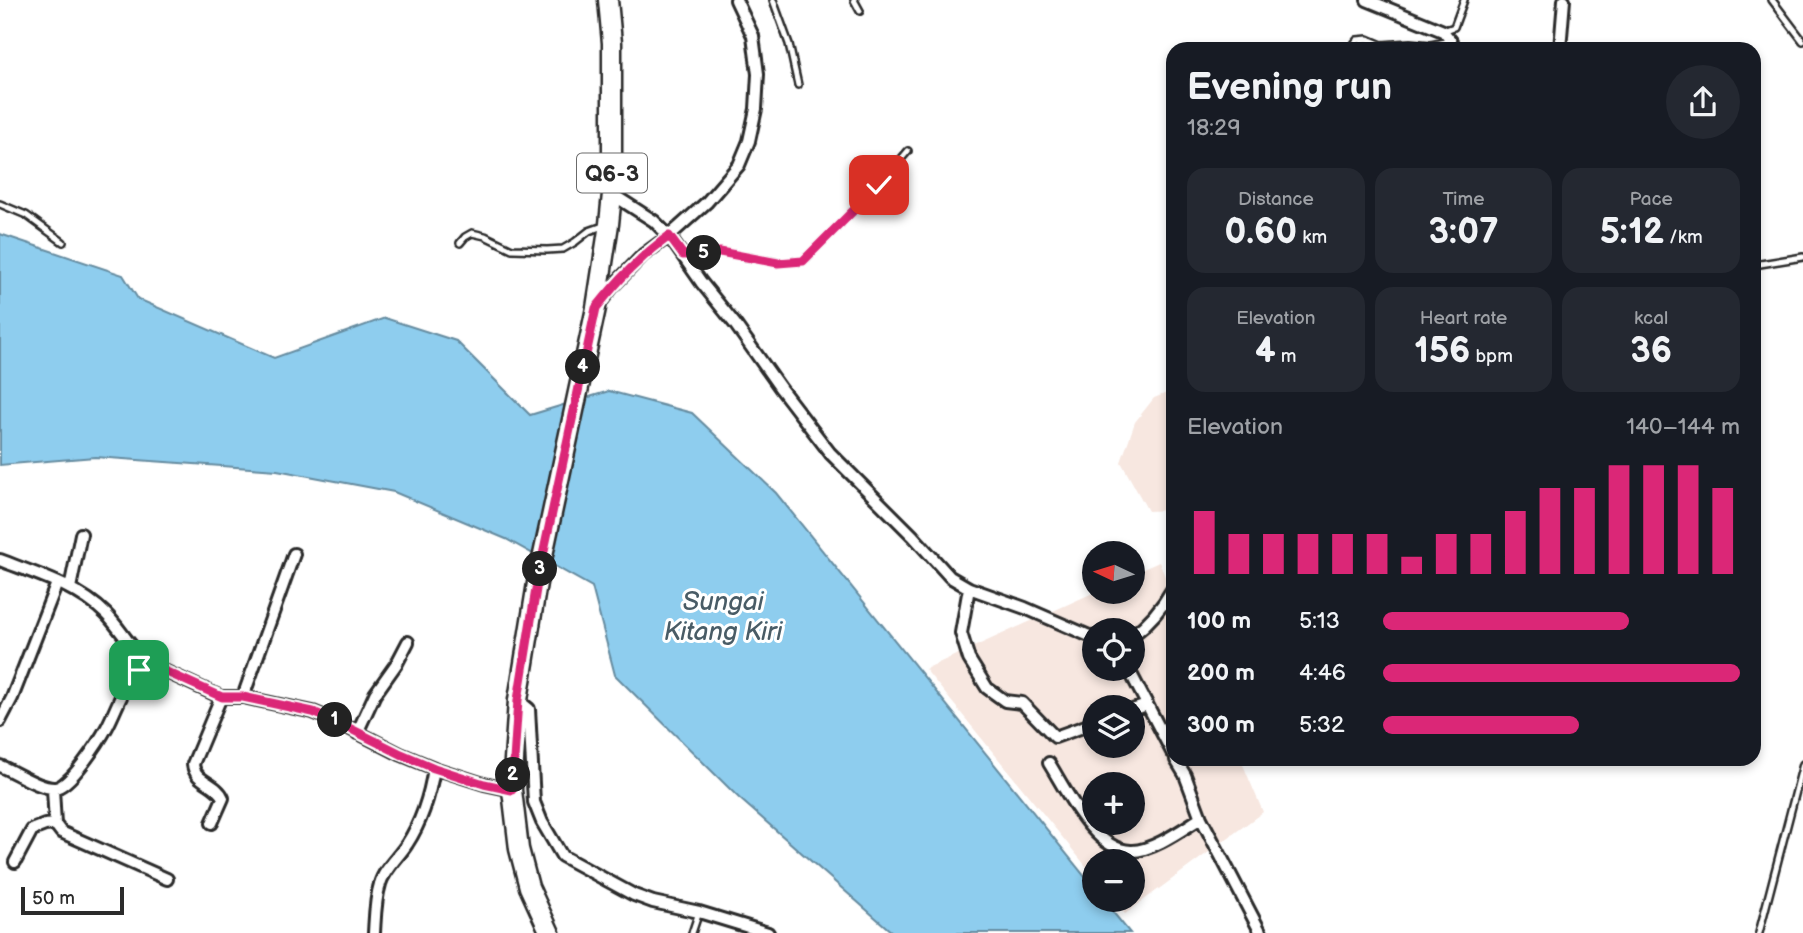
<!DOCTYPE html>
<html lang="en">
<head>
<meta charset="utf-8">
<style>
  :root { --surface:#171b24; --page:#242831; --text:#f1f3f6; --muted:#9ea1a6; --accent:#db2777 }
  body { margin:0; font-family:"Balsamiq Sans",sans-serif; background:var(--page); color:var(--text); height:100vh; display:flex; flex-direction:column; font-size:26px; white-space:nowrap }
  * { box-sizing:border-box; margin:0 }
  p { font-size:23px; color:var(--muted) }
  .icon { flex:none; width:38px; height:38px; fill:none; stroke:currentColor; stroke-width:2; stroke-linecap:round; stroke-linejoin:round }
  .map { position:relative; flex:1; overflow:hidden }
  .drawer { position:absolute; left:1166px; top:42px; width:595px; height:724px; display:flex; flex-direction:column; background:var(--surface); border-radius:21px; box-shadow:0 4px 10px #0003 }
  .drawer>* { flex:none }
  .needle { width:46px; rotate:274deg }
  .buttons { position:absolute; left:1082px; top:541px; display:grid; gap:14px }
  .buttons a { display:grid; place-items:center; width:63px; height:63px; border-radius:50%; background:var(--surface); box-shadow:0 4px 10px #0003; font-size:35px }
  .scale { position:absolute; left:21px; bottom:18px; width:103px; box-sizing:border-box; padding-left:7px; border:4px solid #2b2b2b; border-top:0; font-size:19px; line-height:24px; white-space:nowrap; color:#2b2b2b; -webkit-text-stroke:5px #fff; paint-order:stroke }
  .pin { position:absolute; display:grid; place-items:center; width:60px; height:60px; color:#fff; margin:-30px; border-radius:14px; box-shadow:0 4px 10px #0006 }
  .km { position:absolute; width:35px; height:35px; margin:-18px; border-radius:50%; background:#222; color:#fff; font-size:19px; line-height:35px; text-align:center }
  .round { display:grid; place-items:center; flex:none; width:74px; height:74px; border-radius:37px; background:var(--page) }
  .head { display:flex; align-items:center; justify-content:space-between; height:119px; padding:0 21px }
  h1 { font-size:38px; font-weight:700; line-height:52px }
  .metrics { display:grid; grid-template-columns:repeat(3,1fr); gap:10px; height:119px; padding:7px 21px }
  .metrics div { display:grid; align-content:center; border-radius:18px; background:var(--page); text-align:center }
  .metrics b { font-size:35px; font-weight:700 }
  .metrics small { font-size:19px; font-weight:400 }
  .metrics p { font-size:19px }
  .chart { height:196px; padding:14px 21px }
  .chart p { display:flex; justify-content:space-between }
  .chart svg { width:100%; height:126px; margin-top:7px; stroke:var(--accent); stroke-width:6 }
  ul { padding:0 21px; list-style:none; font-size:23px }
  li { display:grid; grid-template-columns:112px 84px 1fr; align-items:center; height:52px }
  li i { height:18px; border-radius:9px; background:var(--accent) }
  .map>svg:first-child { display:block }
  .built { fill:#f7e7e0; fill-rule:evenodd }
  .water { fill:#8ecdee; stroke:#668ca0; stroke-width:2 }
  .lines { fill:none; stroke-linecap:round; stroke-linejoin:round }
  .lane-casing { stroke:#2b2b2b; stroke-width:10 }
  .street-casing { stroke:#2b2b2b; stroke-width:16 }
  .primary-casing { stroke:#2b2b2b; stroke-width:23 }
  .lane { stroke:#fff; stroke-width:5 }
  .street { stroke:#fff; stroke-width:10 }
  .primary { stroke:#fff; stroke-width:18 }
  .route-casing { stroke:#fff; stroke-width:14 }
  .route { stroke:#db2777; stroke-width:9 }
  .labels { text-anchor:middle; stroke-width:6; stroke-linejoin:round; paint-order:stroke }
  .shield { fill:#fff; stroke:#6b6b6b; stroke-width:2 }
  .shield-label { font-size:23px; font-weight:bold; fill:#2b2b2b }
  .water-label { font-size:26px; font-style:italic; fill:#495c66; stroke:#fff }
</style>
</head>
<body>
<div class="map">
<svg width="1803" height="933" viewBox="0 0 1803 933">
  <rect width="100%" height="100%" fill="#fff"/>
  <filter id="ink" filterUnits="userSpaceOnUse"><feTurbulence type="fractalNoise" baseFrequency=".0143" numOctaves="2"/><feDisplacementMap in="SourceGraphic" scale="14" xChannelSelector="R" yChannelSelector="G"/><feConvolveMatrix kernelMatrix="1 2 1 2 8 2 1 2 1" color-interpolation-filters="sRGB"/></filter>
  <g filter="url(#ink)">
    <path class="built" d="M1172,391V510L1148,511L1121,462L1135,422L1154,398Z
      M1159,562L1172,593V760H1241L1263,812L1125,914L1113,900H1132V861H1094V876L925,669L1095,592H1132V574ZM1094,630H1132V668H1094ZM1094,707H1132V746H1094ZM1094,784H1132V822H1094Z"/>
    <path class="water" d="M0,234L123,275L138,299L274,358L385,318L456,341L530,415L609,391L692,413L776,493L1094,888V900H1103L1130,933H893L739,798L615,675L592,587L506,539L394,492L277,470L95,457L0,465Z"/>
    <g class="lines">
      <g class="lane-casing">
        <path id="lane" d="M773,0L789,44L798,85
          M854,0L860,11
          M1772,0L1803,41
          M1443,31L1454,27L1464,0
          M1350,49L1357,40L1368,39L1382,45L1410,43L1431,45L1451,41
          M0,204L26,215L63,242
          M460,243L465,237L472,233L485,236L512,249L547,250L563,249L575,242L589,231L606,225
          M683,255L720,252L778,263L803,261L879,185L908,151
          M1754,265L1803,257
          M692,933L699,912
          M1759,933L1803,764"/>
      </g>
      <g class="street-casing">
        <path id="street" d="M1367,0L1443,31L1451,41L1454,49
          M1560,49L1564,0
          M612,194L654,221L669,236L701,282L735,324L781,389L830,453L913,536L950,577L969,588L1025,608L1094,638
          M600,303L613,286L643,255L669,236L707,202L739,165L749,141L756,109L758,74L753,36L736,0
          M0,560C36,574 78,586 106,614C114,622 120,631 127,640C133,648 141,656 149,664
          M70,588L81,534
          M969,588L961,633L969,659L987,688L1005,701L1022,703L1055,737L1094,723
          M1132,636C1149,623 1162,608 1172,590
          M1128,668L1172,752
          M243,697L294,554
          M518,700L529,709L534,802L542,822L562,856L634,895L653,902L699,912L768,933
          M1132,710L1147,705
          M0,721L12,698L57,583
          M357,733L375,694L397,663L408,642
          M1176,760L1185,775L1201,818L1261,933
          M1049,763C1066,790 1095,852 1132,851C1153,851 1183,829 1201,818
          M0,766C15,772 40,789 55,788C70,787 100,740 107,727C115,712 120,696 129,682C134,674 141,669 149,664L221,697H243L313,712L335,721L400,754L434,768L484,784L512,790
          M53,789L55,824L61,832L167,879
          M212,823L223,798C217,783 194,782 193,764L221,697
          M15,862L32,830L45,825L55,824
          M374,933C375,917 375,900 380,884C384,869 399,857 407,844C422,821 430,794 434,768"/>
      </g>
      <g class="primary-casing">
        <path id="primary" d="M550,933L529,887L519,849L512,790L518,700L537,583L596,308L609,224L612,194V43L608,0"/>
      </g>
      <use href="#lane" class="lane"/>
      <use href="#street" class="street"/>
      <use href="#primary" class="primary"/>
    </g>
  </g>
  <g class="lines" filter="url(#ink)">
    <g class="route-casing">
      <path id="route" d="M139,670L149,664L222,697H243L313,712L335,721L401,754L434,768L484,784L512,790L518,700L537,583L596,308C619,279 639,258 669,236L683,255L720,252L778,263L803,261L879,185"/>
    </g>
    <use href="#route" class="route"/>
  </g>
  <g class="labels">
    <rect class="shield" x="577" y="153.5" width="70" height="39" rx="5"/>
    <g class="shield-label">
      <text x="612" y="181">Q6-3</text>
    </g>
    <g class="water-label">
      <text x="723" y="610">Sungai<tspan x="723" dy="30">Kitang Kiri</tspan></text>
    </g>
  </g>
</svg>
<div class="buttons">
<a><svg class="needle" viewBox="-14 -14 28 28"><path d="M0-13l5 13h-10z" fill="#e53935"/><path d="M0 13l5-13h-10z" fill="#9ea1a6"/></svg></a>
<a><svg class="icon" aria-label="locate" viewBox="0 0 24 24"><circle cx="12" cy="12" r="6"/><path d="M12 2v4M12 18v4M2 12h4M18 12h4"/></svg></a>
<a><svg class="icon" aria-label="layers" viewBox="0 0 24 24"><path d="M12 4l9 5-9 5-9-5zM3 14l9 5 9-5"/></svg></a>
<a>+</a>
<a>−</a>
</div>
<div class="scale">50 m</div>
<div class="pin" style="left:139px;top:670px;background:#1e9e55"><svg class="icon" aria-label="arrive" viewBox="0 0 24 24"><path d="M6 21V4h12l-3 4 3 4H6"/></svg></div>
<div class="pin" style="left:879px;top:185px;background:#d93025"><svg class="icon" aria-label="check" viewBox="0 0 24 24"><path d="M5 12l5 5 9-10"/></svg></div>
<b class="km" style="left:335px;top:720px">1</b>
<b class="km" style="left:513px;top:775px">2</b>
<b class="km" style="left:540px;top:569px">3</b>
<b class="km" style="left:583px;top:367px">4</b>
<b class="km" style="left:704px;top:253px">5</b>
<section class="drawer">
<div class="head"><div><h1>Evening run</h1><p>18:29</p></div><a class="round"><svg class="icon" aria-label="share" viewBox="0 0 24 24"><path d="M12 15V3M7 8l5-5 5 5M5 13v7h14v-7"/></svg></a></div>
<div class="metrics">
<div><p>Distance</p><b>0.60<small> km</small></b></div>
<div><p>Time</p><b>3:07</b></div>
<div><p>Pace</p><b>5:12<small> /km</small></b></div>
</div>
<div class="metrics">
<div><p>Elevation</p><b>4<small> m</small></b></div>
<div><p>Heart rate</p><b>156<small> bpm</small></b></div>
<div><p>kcal</p><b>36</b></div>
</div>
<div class="chart"><p><span>Elevation</span>140–144 m</p>
<svg viewBox="0 0 160 44" preserveAspectRatio="none"><path d="M5 44V22M15 44V30M25 44V30M35 44V30M45 44V30M55 44V30M65 44V38M75 44V30M85 44V30M95 44V22M105 44V14M115 44V14M125 44V6M135 44V6M145 44V6M155 44V14"/></svg>
</div>
<ul>
<li><b>100 m</b>5:13<i style="width:69%"></i></li>
<li><b>200 m</b>4:46<i style="width:100%"></i></li>
<li><b>300 m</b>5:32<i style="width:55%"></i></li>
</ul>
</section>
</div>
</body>
</html>
